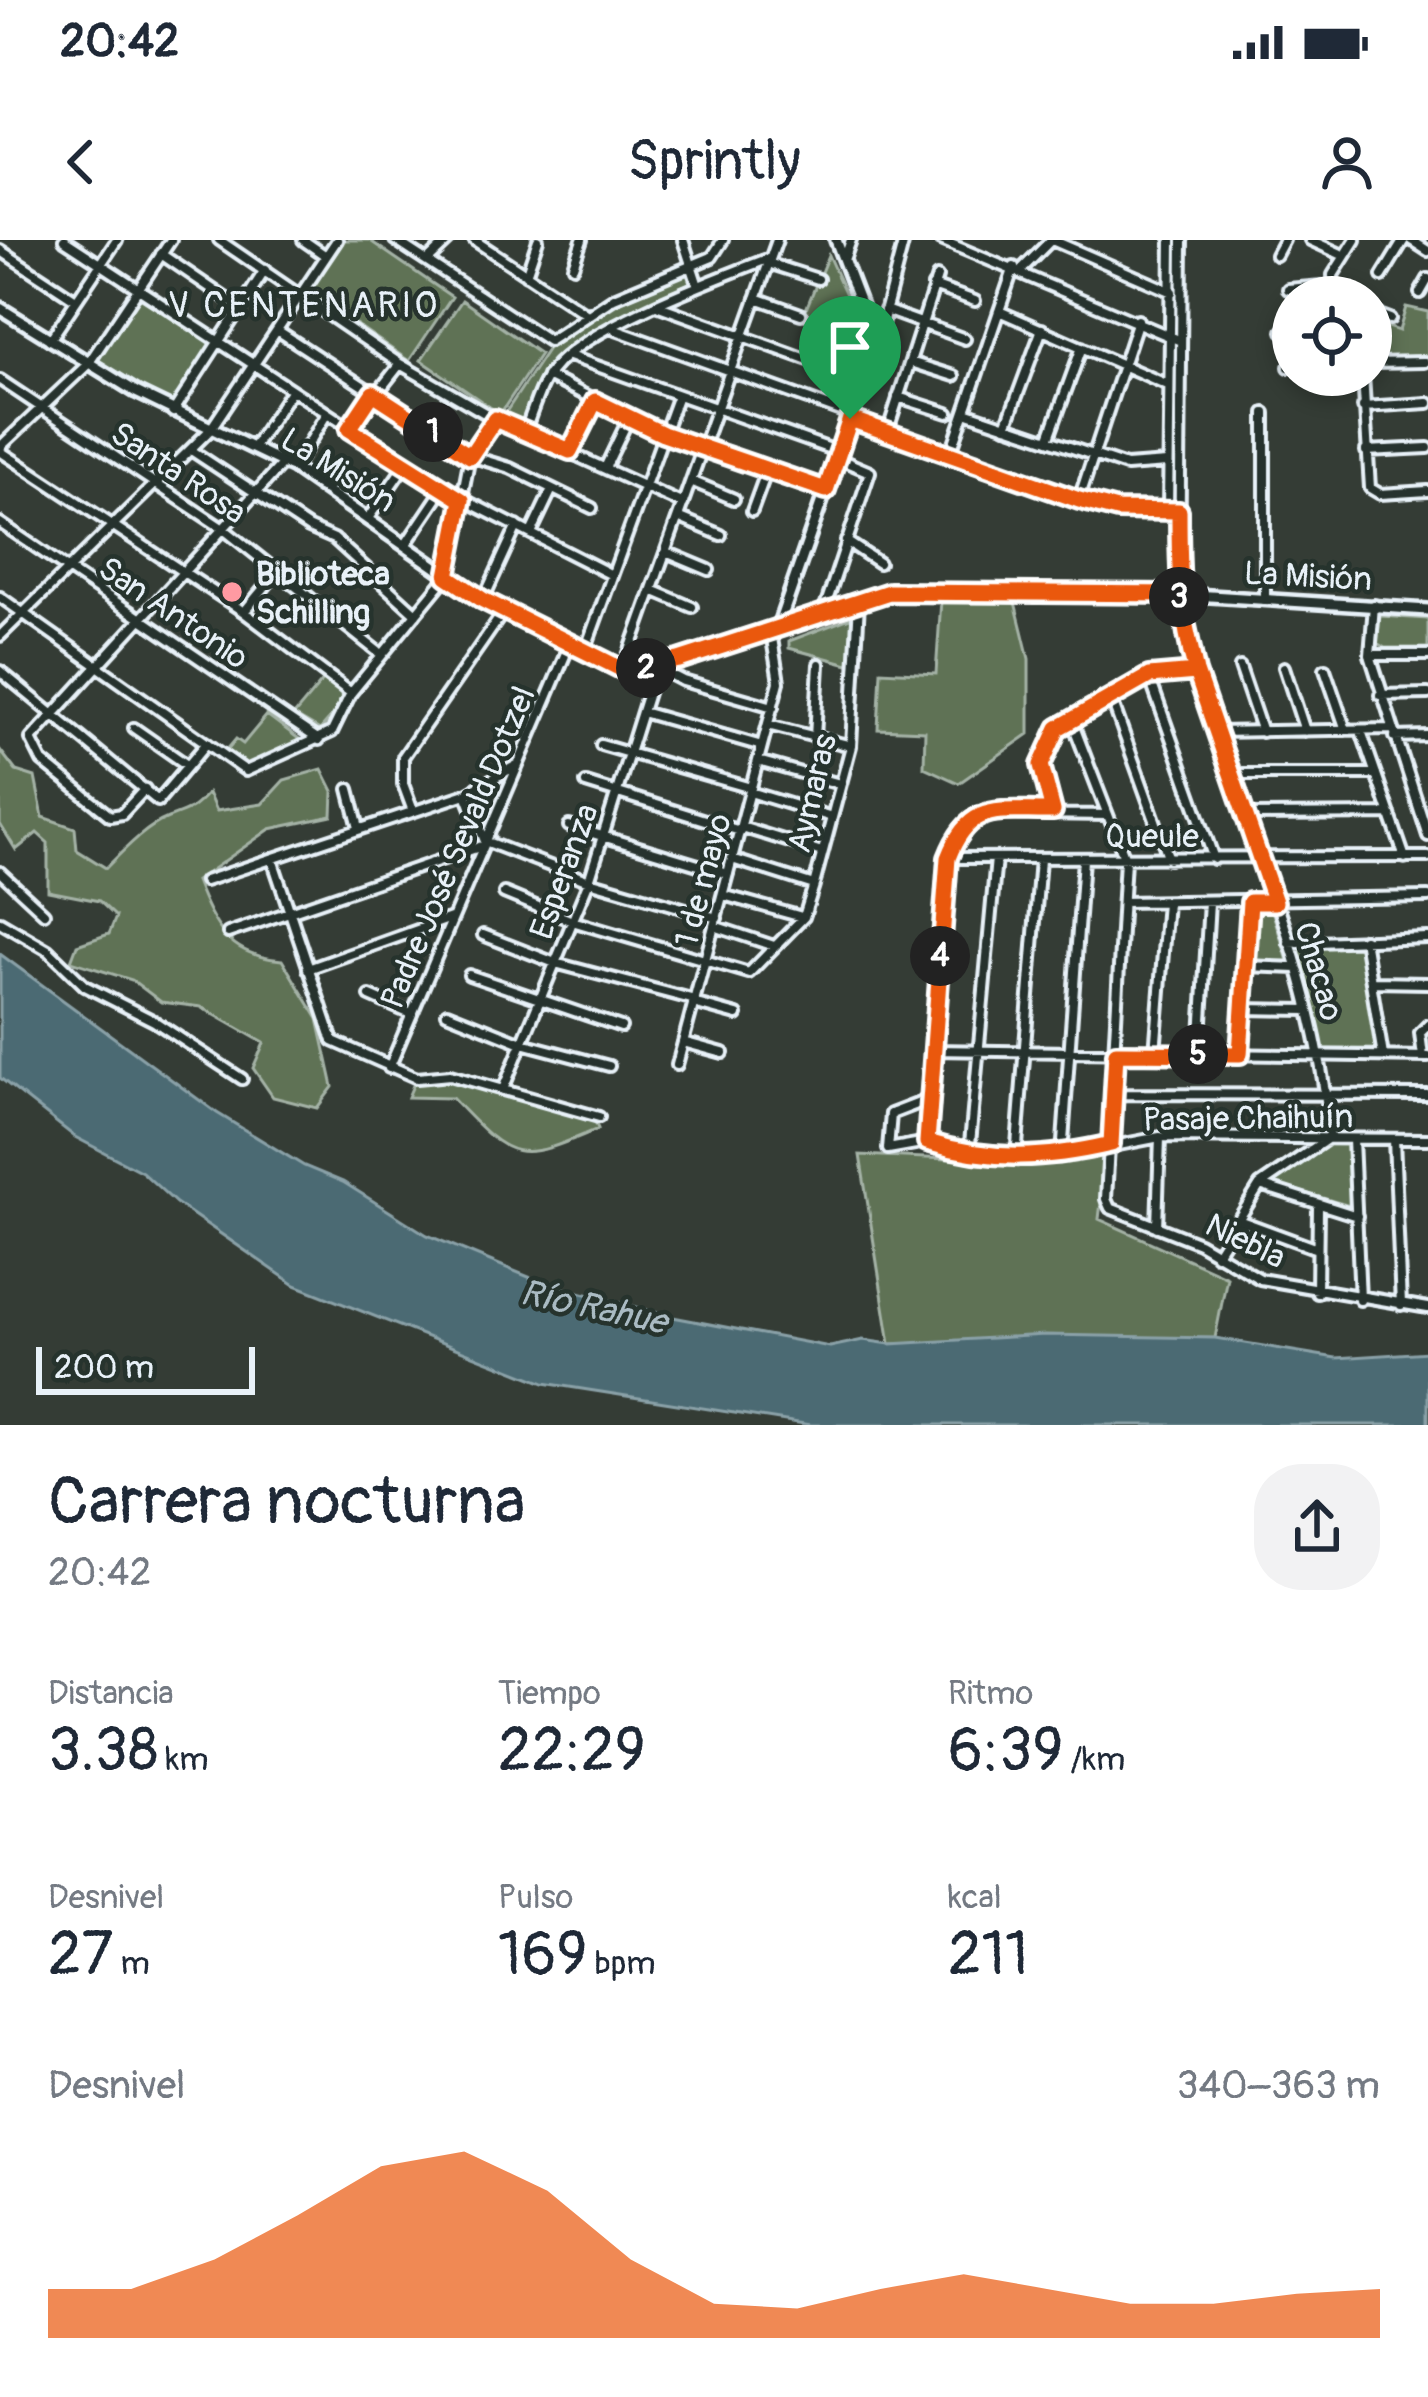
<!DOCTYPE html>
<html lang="es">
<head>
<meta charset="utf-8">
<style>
  :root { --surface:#fff; --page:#f2f2f3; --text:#1f2937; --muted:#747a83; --accent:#ea580c }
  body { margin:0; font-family:Pangolin,sans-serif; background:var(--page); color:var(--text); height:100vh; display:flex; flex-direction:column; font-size:45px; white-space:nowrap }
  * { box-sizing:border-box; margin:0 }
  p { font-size:39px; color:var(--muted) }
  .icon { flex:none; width:66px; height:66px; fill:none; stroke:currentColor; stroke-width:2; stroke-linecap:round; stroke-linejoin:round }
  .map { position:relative; height:1185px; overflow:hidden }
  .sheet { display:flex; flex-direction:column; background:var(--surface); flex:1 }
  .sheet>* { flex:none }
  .buttons { position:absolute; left:1272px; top:36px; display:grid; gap:24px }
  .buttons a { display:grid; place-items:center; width:120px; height:120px; border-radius:50%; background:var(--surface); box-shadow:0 6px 18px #0003; font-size:60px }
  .scale { position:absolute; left:36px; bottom:30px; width:219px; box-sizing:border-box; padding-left:12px; border:6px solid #e8f1f8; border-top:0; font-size:33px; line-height:42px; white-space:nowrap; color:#e8f1f8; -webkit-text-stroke:9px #26332d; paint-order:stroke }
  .pin { position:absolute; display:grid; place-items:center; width:102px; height:102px; color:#fff; margin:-123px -51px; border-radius:50% 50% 50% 0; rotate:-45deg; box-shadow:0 0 12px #0007 }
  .pin .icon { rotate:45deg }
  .km { position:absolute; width:60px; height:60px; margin:-30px; border-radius:50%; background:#222; color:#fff; font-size:33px; line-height:60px; text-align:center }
  .round { display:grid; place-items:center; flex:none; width:126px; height:126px; border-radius:48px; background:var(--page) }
  .headline { display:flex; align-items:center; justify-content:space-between; height:204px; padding:0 48px }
  h1 { font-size:66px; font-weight:600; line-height:90px }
  .metrics { display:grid; grid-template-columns:repeat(3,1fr); gap:18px; height:204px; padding:12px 48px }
  .metrics div { display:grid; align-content:center }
  .metrics b { font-size:60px; font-weight:600 }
  .metrics small { font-size:33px; font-weight:400 }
  .metrics p { font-size:33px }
  .chart { height:336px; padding:24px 48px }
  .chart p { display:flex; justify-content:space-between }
  .chart svg { width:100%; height:216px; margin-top:12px; fill:var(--accent); opacity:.7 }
  .status { display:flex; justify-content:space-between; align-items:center; height:84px; padding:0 60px; background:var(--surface); direction:ltr }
  .status svg { height:33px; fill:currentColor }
  header { display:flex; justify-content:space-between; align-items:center; height:156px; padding:0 48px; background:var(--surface); font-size:54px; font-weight:600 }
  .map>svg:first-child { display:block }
  .green { fill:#5f7255; stroke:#a4b2a6; stroke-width:3 }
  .water { fill:#4c6b73; stroke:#8aa1a8; stroke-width:3 }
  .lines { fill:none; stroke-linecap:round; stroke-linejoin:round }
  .minor-casing { stroke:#e8f1f8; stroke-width:16 }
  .tertiary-casing { stroke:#e8f1f8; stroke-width:18 }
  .minor { stroke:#26332d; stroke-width:8 }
  .tertiary { stroke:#26332d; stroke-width:9 }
  .route-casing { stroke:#fff; stroke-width:24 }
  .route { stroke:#ea580c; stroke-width:15 }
  .poi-dot { fill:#ff9aa2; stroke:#26332d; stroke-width:4.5 }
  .labels { text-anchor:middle; stroke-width:9; stroke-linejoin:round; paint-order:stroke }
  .street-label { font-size:33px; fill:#e8f1f8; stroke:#26332d }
  .poi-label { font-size:33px; font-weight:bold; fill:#e8f1f8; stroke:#26332d; text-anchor:start }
  .neighbourhood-label { font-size:36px; letter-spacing:3px; fill:#e8f1f8; stroke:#26332d }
  .water-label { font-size:36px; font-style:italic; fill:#aabbc3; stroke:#26332d }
</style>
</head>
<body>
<div class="status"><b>20:42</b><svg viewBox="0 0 49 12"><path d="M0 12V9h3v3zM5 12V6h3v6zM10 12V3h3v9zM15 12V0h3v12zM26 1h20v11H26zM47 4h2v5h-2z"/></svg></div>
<header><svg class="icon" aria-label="back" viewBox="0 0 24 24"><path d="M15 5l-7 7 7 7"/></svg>Sprintly<svg class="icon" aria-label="person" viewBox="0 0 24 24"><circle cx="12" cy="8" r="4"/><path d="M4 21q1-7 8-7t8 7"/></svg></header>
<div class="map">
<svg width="1428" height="1185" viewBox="0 0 1428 1185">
  <rect width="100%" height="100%" fill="#343c35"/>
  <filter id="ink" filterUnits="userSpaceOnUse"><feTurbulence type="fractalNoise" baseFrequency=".00833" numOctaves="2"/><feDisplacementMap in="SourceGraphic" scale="24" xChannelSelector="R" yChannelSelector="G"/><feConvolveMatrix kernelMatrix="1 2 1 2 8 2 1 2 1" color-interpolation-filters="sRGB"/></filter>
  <g filter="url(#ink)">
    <path class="green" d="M345,0H369L452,57L409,121L309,52Z
      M828,15L871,110L862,134L832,123L839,98L802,79Z
      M690,32L691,42C644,66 579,87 545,130C533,144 529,165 523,182L504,175L549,107L591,75Z
      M138,57L214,104L172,168L94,123Z
      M462,60L540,114L500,174L421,120Z
      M1406,67L1428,72V117L1371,119L1373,82L1399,91Z
      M941,360L1015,362L1029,419V494L959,543L924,527L925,491L878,489L881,431L936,434Z
      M855,376L852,425L789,408V401Z
      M1380,376L1428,379V408H1385L1377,403Z
      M324,439L341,453L342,465L320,490L294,475Z
      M267,475L303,502L248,525L226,511L236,499L243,504Z
      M0,510L16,531L35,537L43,577L75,588L77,610L106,628C123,611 145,587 168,578C190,569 190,572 208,553L216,571L262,564L284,540L322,529L333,551L332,576L270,589L196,641C214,687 229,716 282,720L318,779L333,847L317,868L273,857L253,828L264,803L201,767L161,762L132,740L71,721L77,705L109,694L116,677L99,661L48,651V603L37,593L16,610L0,584Z
      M1254,666L1271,667L1288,721L1249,722Z
      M1360,703L1379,809H1321L1294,706Z
      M445,837L594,879L598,889C518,923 513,923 452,858L408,857L414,843Z
      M1332,901L1349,904L1350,966L1267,942Z
      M1107,911L1099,979L1227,1037L1215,1098L890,1104L860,915L1060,924Z"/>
    <path class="water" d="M0,714L217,873L304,926L343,942L427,995L541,1042L673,1077L830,1107L863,1100L890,1104L1045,1095L1215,1098L1336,1118L1428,1112V1185H811L544,1143L295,1045L176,963L142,932L75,897L0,838Z"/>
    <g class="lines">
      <g class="minor-casing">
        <path id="minor" d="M64,0L443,249L612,335
          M219,0L400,124L495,179
          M303,0L326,16
          M395,0L549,101L614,58L712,17L723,0
          M474,0L586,74
          M683,0L698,46
          M941,0L1181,101
          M1052,0L1172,52
          M1182,0L1179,354L1185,394C1234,560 1316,723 1330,897L1260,945L1216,1015
          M1310,0L1345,16
          M1411,0L1428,11
          M0,10L76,60
          M161,14L240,68
          M1276,15L1284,0
          M844,20L851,0
          M427,21L449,0
          M768,23L818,39
          M573,26L582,0
          M1021,30L1051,0
          M526,35L538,0
          M1382,36L1404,0
          M933,46L975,61
          M1288,49L1334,45
          M1420,53L1428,39
          M1334,57L1333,35L1355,0
          M756,58L801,74
          M659,66L864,140
          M885,70L965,99
          M999,71L1168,145
          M1371,72L1390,79
          M277,90L470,216L510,228L592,268
          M616,90L852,175
          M1283,91L1293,90
          M50,100L117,0
          M877,103L904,0
          M569,116L839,212
          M910,122L954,136
          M1371,123L1424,122
          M1289,127H1293
          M1363,135L1370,248L1380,254L1428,251
          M547,136L663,194L826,250
          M0,140L225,290L382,415
          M898,157L948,173
          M1363,167L1428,163
          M173,172L265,30
          M965,172L1126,226L1167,223
          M1265,173V360
          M850,179L1079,259L1117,270L1179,271
          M1006,186L1042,89
          M349,189L400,124
          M525,190C533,171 539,146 552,130C584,88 718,38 770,18
          M887,193L937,37
          M1048,200L1082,107
          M0,207L88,124L171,0
          M253,208L291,151
          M191,210L309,288L334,299L416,374
          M0,211L244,372L351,453
          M570,211L595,161
          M1366,211L1428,208
          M950,215L1014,27
          M294,228L326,175
          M605,228L629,178
          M691,241L734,259
          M1079,259L1138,80
          M752,271L767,230
          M1168,271L1171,0
          M369,277L405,225
          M678,277L721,295
          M0,283L319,500
          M531,293L552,249
          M846,301L879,323
          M406,304L443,249
          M666,312L709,330
          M652,350L692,367
          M0,357L246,531L332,492L351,453L447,336L470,216L495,179L683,264
          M483,360L517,286
          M1374,365L1370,415L1428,596
          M244,372L278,331
          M823,373L870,232L837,218
          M0,396L210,190L337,0
          M584,413L678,155
          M1370,415H1428
          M1240,427L1262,492
          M1284,427L1305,491
          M1325,429L1346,490
          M623,430L777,0
          M0,431L158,561L207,503
          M1149,436L1214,619
          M1380,455L1428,454
          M1111,458L1169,619
          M642,472L762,506
          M1071,479L1125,619L1106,959L1110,968L1199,1003L1260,1039L1428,1068
          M768,485L851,506
          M134,488L187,525
          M1361,491L1405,618
          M1217,492L1392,489
          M1395,497L1428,496
          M815,498L819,424
          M601,505L751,548
          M758,521L840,544
          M1232,534H1376
          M586,543L740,591
          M145,549L122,574L110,576L42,521L31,499L283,223
          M349,549L359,588
          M750,552L832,577
          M466,554L485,601L589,641L717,678
          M413,571L403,544V517L504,371
          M1053,571L1041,525L1058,488L1149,436L1196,432
          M1246,575L1390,574
          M569,586L728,634
          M741,587L822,612
          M948,618L1428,617
          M272,619L333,801L417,838L450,835L599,877
          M732,619L814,645
          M0,632L44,673
          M205,641L466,554L517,525
          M504,653L572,681L749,733L804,677L814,645L851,506L859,362
          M723,655L802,677
          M1123,662L1428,657
          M0,682L48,710L85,746L154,781L242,839
          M714,686L774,706
          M228,693L482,606
          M483,695L555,723L695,760
          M1364,699L1383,816
          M1289,703L1428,698
          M1245,726L1297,728
          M308,729L451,678
          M469,735L621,787
          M1372,742L1428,743
          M370,756L411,774
          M693,763L737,775
          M1243,769L1308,770
          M447,773L522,803L609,826
          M683,802L723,813
          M933,810L1428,817
          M1155,813L1167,662
          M1200,814L1209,662
          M1240,814L1250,661
          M1423,817L1420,793L1428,785
          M677,825L779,442L771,392
          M389,828L569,406
          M504,847L589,641L656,427L683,441L773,467
          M1114,854L1428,855
          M1353,899L1360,1060
          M1394,899L1401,1065
          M927,902L969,915L1016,918L1062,916L1160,897L1428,899
          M927,902L948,618L963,586L978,573L1108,575
          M927,902L888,909L891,874L930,859
          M969,915L996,618
          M1062,916L1083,619
          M1016,918L1040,619
          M1260,945L1357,976
          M1238,980L1317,1009
          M1157,987L1160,897
          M1317,1053L1318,967"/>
      </g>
      <g class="tertiary-casing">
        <path id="tertiary" d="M0,68L136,152L294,228L483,360L623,430L679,420L889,352L1179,354L1428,370
          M777,390L876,105L836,0"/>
      </g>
      <use href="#minor" class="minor"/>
      <use href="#tertiary" class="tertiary"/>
    </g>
  </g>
  <g class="lines" filter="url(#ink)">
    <g class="route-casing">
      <path id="route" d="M850,179L826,250L663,194L595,161L570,211L495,179L470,216L373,153L349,189L462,260L447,336L483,360L623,430L679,420L889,352L1179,354L1196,432L1149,436L1058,488L1041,525L1053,571C999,572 970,560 948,618L927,902C991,922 1047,919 1111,904L1116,813L1240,814L1250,662H1275L1196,432C1180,378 1179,328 1179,271L1117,270L1079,260L850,179"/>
    </g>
    <use href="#route" class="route"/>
  </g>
  <circle class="poi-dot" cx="232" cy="352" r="12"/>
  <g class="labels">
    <g class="street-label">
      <text transform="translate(339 229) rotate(32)" y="12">La Misión</text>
      <text transform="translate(179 232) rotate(34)" y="12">Santa Rosa</text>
      <text transform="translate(1308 335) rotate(3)" y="12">La Misión</text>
      <text transform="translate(174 372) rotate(34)" y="12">San Antonio</text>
      <text transform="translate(811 553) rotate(-77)" y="12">Aymaras</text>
      <text x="1152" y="607">Queule</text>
      <text transform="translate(457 607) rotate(-67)" y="12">Padre José Sevald Dotzel</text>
      <text transform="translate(563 631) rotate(-70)" y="12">Esperanza</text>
      <text transform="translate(702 640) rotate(-75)" y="12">1 de mayo</text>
      <text transform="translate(1320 731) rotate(74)" y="12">Chacao</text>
      <text transform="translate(1248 877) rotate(-1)" y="12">Pasaje Chaihuín</text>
      <text transform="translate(1246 1000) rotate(26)" y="12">Niebla</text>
    </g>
    <g class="poi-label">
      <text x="256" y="345">Biblioteca<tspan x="256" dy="38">Schilling</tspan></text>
    </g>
    <g class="neighbourhood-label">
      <text x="304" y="77">V CENTENARIO</text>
    </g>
    <g class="water-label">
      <text transform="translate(594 1066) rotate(12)" y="13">Río Rahue</text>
    </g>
  </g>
</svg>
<div class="buttons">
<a><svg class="icon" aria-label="locate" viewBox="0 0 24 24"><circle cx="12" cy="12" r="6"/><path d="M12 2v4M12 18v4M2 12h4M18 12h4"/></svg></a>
</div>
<div class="scale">200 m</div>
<div class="pin" style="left:850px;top:179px;background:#1e9e55"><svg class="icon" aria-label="arrive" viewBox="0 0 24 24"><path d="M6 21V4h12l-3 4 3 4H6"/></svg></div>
<b class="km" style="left:433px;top:192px">1</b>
<b class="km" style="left:646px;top:428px">2</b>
<b class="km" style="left:1179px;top:357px">3</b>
<b class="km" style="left:940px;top:716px">4</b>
<b class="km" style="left:1198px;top:814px">5</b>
</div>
<section class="sheet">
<div class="headline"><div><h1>Carrera nocturna</h1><p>20:42</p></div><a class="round"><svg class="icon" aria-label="share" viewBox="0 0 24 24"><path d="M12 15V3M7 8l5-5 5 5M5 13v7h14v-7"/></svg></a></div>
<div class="metrics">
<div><p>Distancia</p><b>3.38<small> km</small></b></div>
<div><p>Tiempo</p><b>22:29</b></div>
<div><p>Ritmo</p><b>6:39<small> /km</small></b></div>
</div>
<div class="metrics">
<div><p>Desnivel</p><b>27<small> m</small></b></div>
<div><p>Pulso</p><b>169<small> bpm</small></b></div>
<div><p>kcal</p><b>211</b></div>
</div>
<div class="chart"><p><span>Desnivel</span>340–363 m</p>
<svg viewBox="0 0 160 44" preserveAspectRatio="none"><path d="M0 44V34L10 34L20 28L30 19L40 9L50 6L60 14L70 28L80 37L90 38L100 34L110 31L120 34L130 37L140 37L150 35L160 34V44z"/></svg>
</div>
</section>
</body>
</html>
